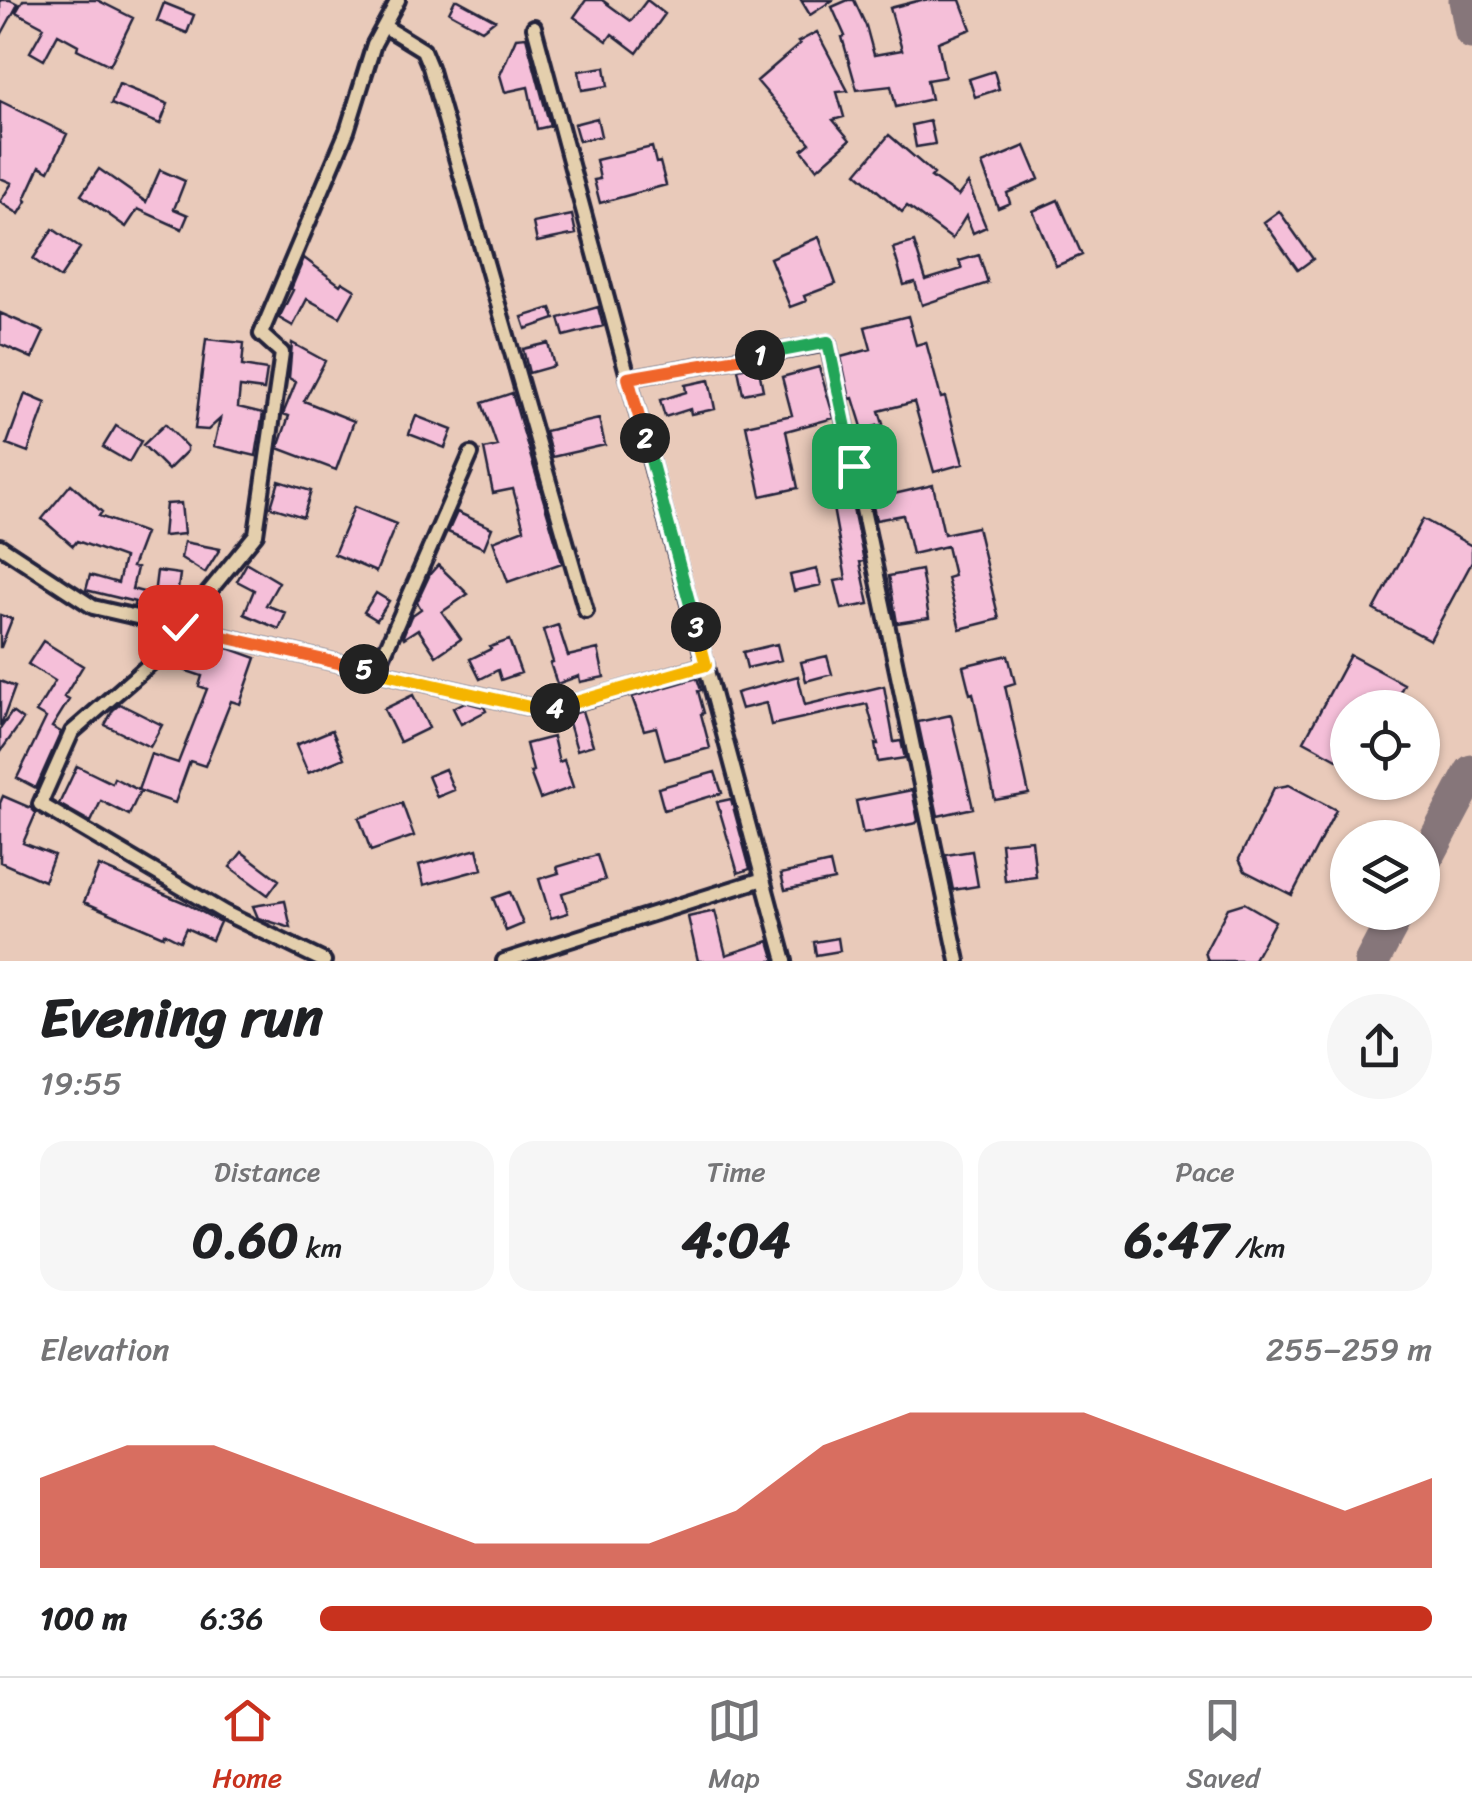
<!DOCTYPE html>
<html lang="en">
<head>
<meta charset="utf-8">
<style>
  :root { --surface:#fff; --page:#f6f6f6; --text:#202124; --muted:#757577; --line:#e0e0e0; --accent:#c8321e }
  body { margin:0; font-family:Sriracha,sans-serif; background:var(--page); color:var(--text); height:100vh; display:flex; flex-direction:column; font-size:38px; white-space:nowrap }
  * { box-sizing:border-box; margin:0 }
  p { font-size:32px; color:var(--muted) }
  .icon { flex:none; width:55px; height:55px; fill:none; stroke:currentColor; stroke-width:2; stroke-linecap:round; stroke-linejoin:round }
  .map { position:relative; height:961px; overflow:hidden }
  .panel { display:flex; flex-direction:column; background:var(--surface); flex:1 }
  .panel>* { flex:none }
  .buttons { position:absolute; left:1330px; top:690px; display:grid; gap:20px }
  .buttons a { display:grid; place-items:center; width:110px; height:110px; border-radius:50%; background:var(--surface); box-shadow:0 2px 8px #0004; font-size:50px }
  .pin { position:absolute; display:grid; place-items:center; width:85px; height:85px; color:#fff; margin:-42px; border-radius:20px; box-shadow:0 5px 15px #0006 }
  .km { position:absolute; width:50px; height:50px; margin:-25px; border-radius:50%; background:#222; color:#fff; font-size:28px; line-height:50px; text-align:center }
  .round { display:grid; place-items:center; flex:none; width:105px; height:105px; border-radius:52px; background:var(--page) }
  .headline { display:flex; align-items:center; justify-content:space-between; height:170px; padding:0 40px }
  h1 { font-size:55px; font-weight:700; line-height:75px }
  .metrics { display:grid; grid-template-columns:repeat(3,1fr); gap:15px; height:170px; padding:10px 40px }
  .metrics div { display:grid; align-content:center; border-radius:25px; background:var(--page); text-align:center }
  .metrics b { font-size:50px; font-weight:700 }
  .metrics small { font-size:28px; font-weight:400 }
  .metrics p { font-size:28px }
  .chart { height:280px; padding:20px 40px }
  .chart p { display:flex; justify-content:space-between }
  .chart svg { width:100%; height:180px; margin-top:10px; fill:var(--accent); opacity:.7 }
  ul { padding:0 40px; list-style:none; font-size:32px }
  li { display:grid; grid-template-columns:160px 120px 1fr; align-items:center; height:75px }
  li i { height:25px; border-radius:12px; background:var(--accent) }
  .tabs { display:flex; justify-content:space-around; align-items:center; height:140px; border-top:2px solid var(--line); background:var(--surface); font-size:28px; color:var(--muted) }
  .tabs a { display:grid; justify-items:center; gap:5px }
  .tabs .active { color:var(--accent) }
  .map>svg:first-child { display:block }
  .lines { fill:none; stroke-linecap:round; stroke-linejoin:round }
  .taxiway { stroke:#86767a; stroke-width:35 }
  .building { fill:#f5bfd9; stroke:#22223b; stroke-width:2.5 }
  .street-casing { stroke:#22223b; stroke-width:20 }
  .street { stroke:#e4cfad; stroke-width:12 }
  .split-1-casing { stroke:#fff; stroke-width:20 }
  .split-2-casing { stroke:#fff; stroke-width:20 }
  .split-3-casing { stroke:#fff; stroke-width:20 }
  .split-4-casing { stroke:#fff; stroke-width:20 }
  .split-5-casing { stroke:#fff; stroke-width:20 }
  .split-6-casing { stroke:#fff; stroke-width:20 }
  .split-1 { stroke:#22a559; stroke-width:12 }
  .split-2 { stroke:#f0652b; stroke-width:12 }
  .split-3 { stroke:#22a559; stroke-width:12 }
  .split-4 { stroke:#f5b400; stroke-width:12 }
  .split-5 { stroke:#f5b400; stroke-width:12 }
  .split-6 { stroke:#f0652b; stroke-width:12 }
</style>
</head>
<body>
<div class="map">
<svg width="1472" height="961" viewBox="0 0 1472 961">
  <rect width="100%" height="100%" fill="#e9caba"/>
  <filter id="ink" filterUnits="userSpaceOnUse"><feTurbulence type="fractalNoise" baseFrequency=".01" numOctaves="2"/><feDisplacementMap in="SourceGraphic" scale="20" xChannelSelector="R" yChannelSelector="G"/><feConvolveMatrix kernelMatrix="1 2 1 2 8 2 1 2 1" color-interpolation-filters="sRGB"/></filter>
  <g filter="url(#ink)">
    <g class="lines">
      <path class="taxiway" d="M1466,0L1472,32
        M1422,866L1472,772
        M1372,961L1398,912"/>
    </g>
    <path class="building" d="M0,0H10L18,4L0,37Z
      M23,0H97L133,18L110,65L77,49L78,45L58,34L44,60L30,52L44,27L16,12Z
      M455,0H458L495,20L482,30L449,12Z
      M586,0H602L631,21L647,0L665,14L637,53L612,34L607,41L574,17Z
      M801,0H833L810,15Z
      M848,0H854L866,26L874,55L902,50L890,8L921,0H960L971,29L938,42L945,77L927,80L931,99L896,107L891,86L857,90L842,37L845,36L832,7Z
      M164,3L194,15L187,33L157,21Z
      M817,32L848,91L837,92L844,117L833,120L850,140L817,169L802,150L810,143L757,81L800,44L798,42Z
      M526,37L550,126L537,129L528,87L505,92L500,75L516,38Z
      M605,67L608,86L582,90L579,71Z
      M994,71L999,89L975,97L969,79Z
      M119,84L168,104L160,124L111,104Z
      M0,101L67,134L49,171L40,166L25,199L27,201L19,214L0,202L12,183L0,178Z
      M597,118L601,136L579,141L574,124Z
      M930,121L935,144L916,147L912,125Z
      M889,135L934,174L931,177L958,196L968,183L986,227L973,233L966,216L952,239L907,206L902,212L857,173Z
      M1025,146L1039,179L1007,193L1010,203L998,208L982,164Z
      M652,147L656,163L660,162L666,185L600,203L594,180L600,179L596,160Z
      M99,169L146,202L160,170L185,181L174,209L188,215L182,229L138,209L126,227L81,195Z
      M1058,200L1082,255L1056,266L1033,211Z
      M1279,211L1313,259L1298,270L1264,222Z
      M572,215L576,234L537,242L533,223Z
      M53,229L80,248L60,278L33,259Z
      M819,237L836,284L804,296L806,301L790,307L770,258Z
      M914,242L926,280L962,269L959,261L979,255L988,283L922,305L915,282L904,285L893,248Z
      M304,258L340,285L342,282L355,290L340,317L307,299L293,326L279,318L293,290L291,289Z
      M598,307L603,326L564,336L559,318Z
      M551,308L555,319L526,329L522,317Z
      M0,313L44,332L32,358L0,344Z
      M908,316L916,345L926,342L941,398L945,397L963,464L934,472L914,402L879,411L883,424L863,430L853,398L850,399L841,357L871,349L865,327Z
      M206,339L244,343L242,366L267,370L264,390L240,387L238,407L263,413L256,456L214,446L220,419L208,430L195,429Z
      M292,343L325,361L304,401L354,421L336,470L278,448L289,416L283,414L296,382L289,378Z
      M548,343L554,366L529,373L523,349Z
      M758,365L763,390L743,394L738,369Z
      M819,367L834,418L786,431L798,488L761,496L746,425L792,415L782,377Z
      M709,380L715,409L691,414L690,409L665,417L660,400L686,392L685,385Z
      M512,393L562,563L508,582L493,541L524,529L513,489L493,493L484,449L497,446L482,403Z
      M25,394L46,403L28,452L7,444Z
      M416,416L452,430L445,448L409,434Z
      M599,419L605,445L552,457L545,431Z
      M165,424L187,447V451L168,470L143,445Z
      M116,426L141,441L129,462L103,447Z
      M886,445L894,494L933,485L944,534L977,527L999,619L960,629L947,578L954,576L947,546L912,554L903,515L876,520L869,488L874,487L866,449Z
      M279,481L311,491L303,517L271,507Z
      M71,484L102,512L99,516L145,533L132,567L137,568L132,589L154,595L157,571L180,574L177,597L165,595L160,612L134,605L135,602L86,590L90,575L118,583L124,558L77,541L73,546L42,519Z
      M181,503L184,534L163,536L166,504Z
      M852,504L864,561L860,562L869,604L842,609L835,581L846,579L833,508Z
      M354,507L396,524L376,572L334,554Z
      M457,512L492,528L484,548L448,532Z
      M1423,519L1472,546V562L1430,640L1374,610Z
      M184,542L220,549L205,573L181,558Z
      M247,563L279,582L266,605L286,613L279,629L244,614L254,590L237,581Z
      M438,565L468,594L442,612L461,639L436,656L418,629L404,638L403,636L411,616L421,609L417,602L430,574Z
      M817,569L821,585L794,591L790,575Z
      M921,570L929,618L897,623L889,576Z
      M376,593L389,601L377,620L364,612Z
      M0,615L12,619L1,647H0Z
      M558,625L568,656L598,649L604,677L580,682L579,676L557,684L550,663L553,662L543,630Z
      M184,638L212,648L213,645L231,649L256,658L240,704L231,701L205,766L190,761L175,803L138,790L151,754L178,763L207,689L199,686L202,676L169,665L174,650Z
      M509,640L521,673L501,680L498,670L480,679L470,659L491,649L490,647Z
      M43,641L83,666L64,697L69,700L52,727L61,732L36,788L17,778L46,718L36,712L55,681L28,664Z
      M777,644L781,660L747,668L743,652Z
      M1008,655L1015,683L1005,686L1029,794L995,800L973,693L970,694L963,666Z
      M1350,655L1404,684L1392,708H1348V765L1304,741Z
      M827,656L832,674L806,681L801,662Z
      M798,676L805,705L884,686L894,742L901,741L905,758L878,762L875,744H878L867,704L771,725L766,703L741,709L736,693Z
      M697,678L701,690L698,691L704,713L701,714L710,748L665,760L656,727L644,730L632,697Z
      M0,681L15,687L1,725H0Z
      M413,695L429,728L400,742L384,709Z
      M465,702L484,707L486,711L461,724L453,708Z
      M120,704L162,725L150,747L105,725L113,710Z
      M582,711L593,745L577,750L567,716Z
      M12,712L23,720L0,752V729Z
      M951,715L973,808L938,816L918,722Z
      M332,730L344,758L308,773L296,745Z
      M553,737L559,762L564,760L573,787L540,799L530,772L533,771L526,744Z
      M77,766L112,783L114,778L140,791L129,815L101,801L91,822L59,804Z
      M445,769L454,790L437,797L428,776Z
      M715,772L722,793L664,810L658,788Z
      M1289,785L1336,810L1292,895L1245,871L1239,859L1274,788Z
      M912,790L918,821L916,823L863,834L856,801Z
      M3,796L31,808L36,813L23,843L54,855L44,881L0,862V803Z
      M731,799L750,869L738,873L717,802Z
      M402,803L414,836L371,851L359,818Z
      M1032,840L1036,877L1005,881L1001,843Z
      M477,849L482,869L424,885L419,865Z
      M972,851L978,886L953,890L946,855Z
      M242,852L279,880L268,895L230,867Z
      M597,855L605,880L562,893L568,913L551,918L539,879L559,873L557,867Z
      M830,863L834,880L785,890L781,874Z
      M99,866L183,902L220,922L212,940L186,928L180,941L164,933L163,936L84,902Z
      M510,892L523,924L506,931L493,898Z
      M285,901L291,928L258,918L253,906Z
      M1244,903L1275,921L1253,961H1208L1205,952L1228,908Z
      M715,911L726,955L769,941L775,961H698L688,917Z
      M838,938L840,951L816,955L814,942Z"/>
    <g class="lines">
      <g class="street-casing">
        <path id="street" d="M384,26L423,50L430,67L586,611
          M534,27L785,961
          M628,378L828,343L958,961
          M0,546L93,607L547,711L706,665
          M376,672L471,454
          M324,961L225,913L40,804L72,732L150,664L256,534L282,353L261,334L347,131L374,44L398,0
          M504,961L763,879"/>
      </g>
      <use href="#street" class="street"/>
    </g>
  </g>
  <g class="lines" filter="url(#ink)">
    <g class="split-1-casing">
      <path id="split-1" d="M760,355L828,342L854,466"/>
    </g>
    <g class="split-2-casing">
      <path id="split-2" d="M645,438L628,378L760,355"/>
    </g>
    <g class="split-3-casing">
      <path id="split-3" d="M645,438L696,627"/>
    </g>
    <g class="split-4-casing">
      <path id="split-4" d="M555,708L706,665L696,627"/>
    </g>
    <g class="split-5-casing">
      <path id="split-5" d="M364,669L547,711L555,708"/>
    </g>
    <g class="split-6-casing">
      <path id="split-6" d="M180,627L364,669"/>
    </g>
    <use href="#split-1" class="split-1"/>
    <use href="#split-2" class="split-2"/>
    <use href="#split-3" class="split-3"/>
    <use href="#split-4" class="split-4"/>
    <use href="#split-5" class="split-5"/>
    <use href="#split-6" class="split-6"/>
  </g>
</svg>
<div class="buttons">
<a><svg class="icon" aria-label="locate" viewBox="0 0 24 24"><circle cx="12" cy="12" r="6"/><path d="M12 2v4M12 18v4M2 12h4M18 12h4"/></svg></a>
<a><svg class="icon" aria-label="layers" viewBox="0 0 24 24"><path d="M12 4l9 5-9 5-9-5zM3 14l9 5 9-5"/></svg></a>
</div>
<div class="pin" style="left:854px;top:466px;background:#1e9e55"><svg class="icon" aria-label="arrive" viewBox="0 0 24 24"><path d="M6 21V4h12l-3 4 3 4H6"/></svg></div>
<div class="pin" style="left:180px;top:627px;background:#d93025"><svg class="icon" aria-label="check" viewBox="0 0 24 24"><path d="M5 12l5 5 9-10"/></svg></div>
<b class="km" style="left:760px;top:355px">1</b>
<b class="km" style="left:645px;top:438px">2</b>
<b class="km" style="left:696px;top:627px">3</b>
<b class="km" style="left:555px;top:708px">4</b>
<b class="km" style="left:364px;top:669px">5</b>
</div>
<section class="panel">
<div class="headline"><div><h1>Evening run</h1><p>19:55</p></div><a class="round"><svg class="icon" aria-label="share" viewBox="0 0 24 24"><path d="M12 15V3M7 8l5-5 5 5M5 13v7h14v-7"/></svg></a></div>
<div class="metrics">
<div><p>Distance</p><b>0.60<small> km</small></b></div>
<div><p>Time</p><b>4:04</b></div>
<div><p>Pace</p><b>6:47<small> /km</small></b></div>
</div>
<div class="chart"><p><span>Elevation</span>255–259 m</p>
<svg viewBox="0 0 160 44" preserveAspectRatio="none"><path d="M0 44V22L10 14L20 14L30 22L40 30L50 38L60 38L70 38L80 30L90 14L100 6L110 6L120 6L130 14L140 22L150 30L160 22V44z"/></svg>
</div>
<ul>
<li><b>100 m</b>6:36<i style="width:100%"></i></li>
</ul>
</section>
<nav class="tabs">
<a class="active"><svg class="icon" aria-label="home" viewBox="0 0 24 24"><path d="M3 11l9-7 9 7M6 9v11h12V9"/></svg>Home</a>
<a><svg class="icon" aria-label="map" viewBox="0 0 24 24"><path d="M3 6l6-2 6 2 6-2v14l-6 2-6-2-6 2zM9 4v14M15 6v14"/></svg>Map</a>
<a><svg class="icon" aria-label="saved" viewBox="0 0 24 24"><path d="M7 4h10v16l-5-4-5 4z"/></svg>Saved</a>
</nav>
</body>
</html>
